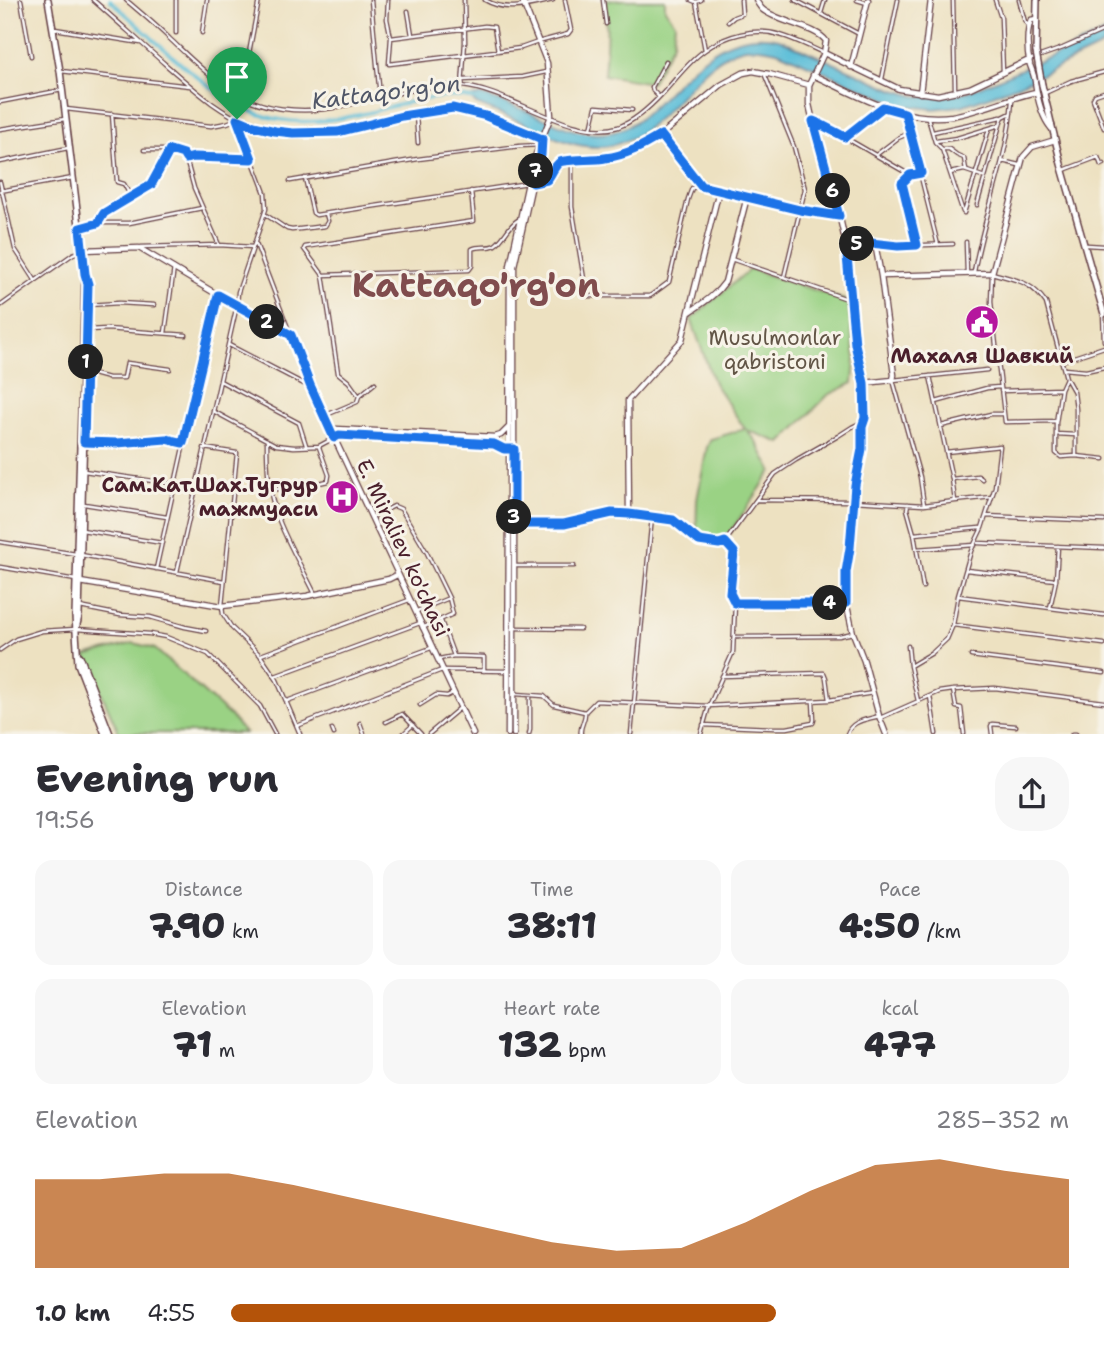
<!DOCTYPE html>
<html lang="en">
<head>
<meta charset="utf-8">
<style>
  :root { --surface:#fff; --page:#f7f7f7; --text:#2b2b33; --muted:#7c7c81; --accent:#b45309 }
  body { margin:0; font-family:"Shantell Sans",sans-serif; background:var(--page); color:var(--text); height:100vh; display:flex; flex-direction:column; font-size:26px; white-space:nowrap }
  * { box-sizing:border-box; margin:0 }
  p { font-size:23px; color:var(--muted) }
  .icon { flex:none; width:38px; height:38px; fill:none; stroke:currentColor; stroke-width:2; stroke-linecap:round; stroke-linejoin:round }
  .map { position:relative; height:734px; overflow:hidden }
  .side { display:flex; flex-direction:column; background:var(--surface); flex:1 }
  .side>* { flex:none }
  .pin { position:absolute; display:grid; place-items:center; width:60px; height:60px; color:#fff; margin:-72px -30px; border-radius:50% 50% 50% 0; rotate:-45deg; box-shadow:0 0 7px #0007 }
  .pin .icon { rotate:45deg }
  .km { position:absolute; width:35px; height:35px; margin:-18px; border-radius:50%; background:#222; color:#fff; font-size:19px; line-height:35px; text-align:center }
  .round { display:grid; place-items:center; flex:none; width:74px; height:74px; border-radius:28px; background:var(--page) }
  .overview { display:flex; align-items:center; justify-content:space-between; height:119px; padding:0 35px }
  h1 { font-size:38px; font-weight:800; line-height:52px }
  .figures { display:grid; grid-template-columns:repeat(3,1fr); gap:10px; height:119px; padding:7px 35px }
  .figures div { display:grid; align-content:center; border-radius:18px; background:var(--page); text-align:center }
  .figures b { font-size:35px; font-weight:800 }
  .figures small { font-size:19px; font-weight:400 }
  .figures p { font-size:19px }
  .chart { height:196px; padding:14px 35px }
  .chart p { display:flex; justify-content:space-between }
  .chart svg { width:100%; height:126px; margin-top:7px; fill:var(--accent); opacity:.7 }
  ul { padding:0 35px; list-style:none; font-size:23px }
  li { display:grid; grid-template-columns:112px 84px 1fr; align-items:center; height:52px }
  li i { height:18px; border-radius:9px; background:var(--accent) }
  .map>svg:first-child { display:block }
  .green { fill:#9ad284; stroke:#727858; stroke-width:2 }
  .water { fill:#5abdd8; stroke:#526e82; stroke-width:2 }
  .lines { fill:none; stroke-linecap:round; stroke-linejoin:round }
  .canal { stroke:#5abdd8; stroke-width:3.5 }
  .street-casing { stroke:#623c42; stroke-width:5 }
  .secondary-casing { stroke:#623c42; stroke-width:7 }
  .primary-casing { stroke:#623c42; stroke-width:8 }
  .street { stroke:#fff; stroke-width:2.5 }
  .secondary { stroke:#fff; stroke-width:4.5 }
  .primary { stroke:#fff; stroke-width:5 }
  .primary-bridge-casing { stroke:#623c42; stroke-width:8; stroke-linecap:butt }
  .primary-bridge { stroke:#fff; stroke-width:5 }
  .route-casing { stroke:#fff; stroke-width:14 }
  .route { stroke:#1a73e8; stroke-width:9 }
  .labels { text-anchor:middle; stroke-width:6; stroke-linejoin:round; paint-order:stroke }
  .park-label { font-size:21px; fill:#625546; stroke:#f7f3e8 }
  .poi-label { font-size:21px; font-weight:bold; fill:#4a1f2b; stroke:#f7f3e8 }
  .street-label { font-size:21px; fill:#4a1f2b; stroke:#f7f3e8 }
  .water-label { font-size:23px; font-style:italic; fill:#505668; stroke:#f7f3e8 }
  .town-label { font-size:35px; font-weight:bold; fill:#804c4e; stroke:#f7f3e8 }
</style>
</head>
<body>
<div class="map">
<svg width="1104" height="734" viewBox="0 0 1104 734">
  <rect width="100%" height="100%" fill="#f7f3e8"/>
  <filter id="ink" filterUnits="userSpaceOnUse"><feTurbulence type="fractalNoise" baseFrequency=".0143" numOctaves="2"/><feDisplacementMap in="SourceGraphic" scale="14" xChannelSelector="R" yChannelSelector="G"/><feConvolveMatrix kernelMatrix="1 2 1 2 8 2 1 2 1" color-interpolation-filters="sRGB"/></filter>
  <filter id="wash" filterUnits="userSpaceOnUse"><feTurbulence type="fractalNoise" baseFrequency=".00686" numOctaves="4" result="noise"/><feDisplacementMap in="SourceGraphic" scale="28" xChannelSelector="R" yChannelSelector="G"/><feGaussianBlur stdDeviation="1.57" result="paint"/><feColorMatrix in="noise" values="0 0 0 0 0 0 0 0 0 0 0 0 0 0 0 0 0 1.4 0 .05"/><feComposite in="paint" operator="in"/></filter>
  <g filter="url(#wash)">
    <rect width="100%" height="100%" fill="#ede1c1"/>
    <path class="green" d="M606,0H665V9L675,23L673,43L651,83L604,75C606,50 608,27 605,2Z
      M750,269L848,301L855,359L853,383L828,395L781,443L747,430L756,441L772,471L725,540L719,541L698,539L696,537L697,500L707,447L711,439L745,429L714,383L691,319Z
      M134,643L155,649L231,717L245,733H119L85,656Z"/>
    <path class="water" d="M1104,32V45L1033,79L990,96L961,106L933,109L900,105L777,51C767,49 755,46 745,48C687,61 667,145 597,147C569,147 546,133 521,122C506,116 491,110 476,104L471,98L480,95C493,99 507,103 521,109C547,119 578,138 608,133C628,130 643,117 657,103C691,70 725,26 779,39L892,89L915,96L941,97L970,91L1076,46Z"/>
    <g class="lines">
      <path class="canal" d="M110,0C133,21 155,41 178,61C239,114 276,133 358,115C395,107 436,91 474,99"/>
    </g>
  </g>
  <g filter="url(#ink)">
    <g class="lines">
      <g class="street-casing">
        <path id="street" d="M21,0L31,56
          M93,0C117,21 141,43 165,64C193,88 217,112 252,125C309,146 364,123 420,114C430,112 442,109 452,108C476,108 520,129 543,139
          M126,0C141,13 156,25 170,39C186,54 203,71 221,84C258,112 305,115 347,105C380,98 430,83 462,86C511,91 572,141 618,127C636,121 652,105 664,92C677,78 689,61 705,50C726,35 755,27 780,35C795,39 810,47 824,53
          M371,0L380,97
          M388,0L387,19L391,38L389,64L521,48L538,42L568,34L571,30L565,0
          M485,0C507,13 530,5 553,0
          M603,0L606,24
          M691,0L696,2L701,0
          M795,0L859,34
          M857,0L867,3
          M953,0L955,89
          M995,0L1001,18L1003,72
          M1019,0L1025,22L1029,26
          M696,2L705,50
          M408,11L412,35
          M821,13L825,0
          M728,22L734,17L742,14L741,0
          M55,29L141,43
          M176,33V0
          M202,33L207,0
          M391,38L485,26L494,27L498,51
          M1029,60L1063,48L1104,30
          M61,71L190,86
          M764,73L794,147L805,189L784,277
          M882,79L898,0
          M463,80L522,77L546,72
          M462,86L465,42L464,0
          M1104,92L1095,95L1093,99L1104,128
          M1045,93L1071,81L1104,72
          M241,95L259,0
          M659,97L653,91L652,87L666,61
          M0,102L62,90
          M66,109L211,126L227,123L237,119L265,193L266,209L238,292L237,305L177,572
          M905,113L938,245
          M112,114L117,182L124,184L131,197
          M416,115L418,143
          M928,118L935,142L942,149L963,212
          M813,122L820,123L910,175L921,173
          M0,129L65,119
          M591,129L596,107L632,110
          M933,132L1001,117
          M845,137L883,107
          M936,141L957,138L1000,125
          M942,149H949L957,155L964,158L966,170
          M144,150H170L183,154L186,159L194,188L219,245
          M876,155L898,138L910,133
          M186,159L194,157L252,159
          M572,160V207L585,285
          M1002,161L1019,165
          M0,162L68,148
          M1064,170L1098,157L1101,165L1104,164
          M950,173L964,170L985,177
          M910,176L903,183L917,245
          M305,178L313,213L316,215L528,183
          M290,181L418,159L520,146L541,145
          M0,182L15,249L35,280
          M0,191L73,178
          M977,205L1001,121L1003,117L1011,113
          M964,213L989,129
          M266,215L287,229L292,230L325,226L328,221L326,214
          M99,223H129L202,208
          M80,228L98,223L105,213L151,185L170,150
          M966,242L967,274
          M875,243L898,246L953,244
          M256,244L291,336
          M1087,245L1104,246
          M141,247L219,245L253,247
          M731,259L850,300
          M974,272C984,214 1008,159 1012,101
          M323,275L469,270L472,266V249C479,245 488,249 495,245C504,239 508,226 518,220
          M587,296H650L669,282L688,199L692,188L701,186
          M88,305L119,303L154,305
          M0,306L73,254L81,251
          M1103,312L1104,341
          M88,330L107,329L186,335
          M165,333L174,268
          M229,345L304,384L310,385
          M1062,361L1104,347
          M1064,369L1086,371L1104,367
          M86,372L108,378H124L127,363L170,369
          M220,381L299,423L306,445
          M1061,389L1056,423V453L1061,457L1076,456L1104,459
          M1001,391L1061,389L1066,378
          M359,396L349,382L338,373L323,275L304,249L305,247L474,221L471,191
          M936,402L987,388L1000,387
          M213,411L276,445L294,447L319,446L334,438
          M324,416L357,402L359,396L375,383
          M1056,421L1005,422L991,302L992,273C1016,280 1031,281 1046,303L1066,378L1074,392L1076,409V456
          M941,426L991,414H1004
          M1056,434L1076,435
          M267,440C267,466 268,491 277,515C286,541 303,569 315,594
          M84,442L117,443L166,439L182,443
          M204,448L237,453L222,606L223,614L232,628L260,655L277,680L300,734
          M84,471L174,484
          M952,479L978,476L982,479
          M270,490L310,485L328,481L329,475L319,447
          M757,500L853,501L924,505L955,501L952,479L930,376
          M955,501L992,497
          M84,504L167,517
          M908,504L907,509L914,534L923,587
          M924,505L920,477L893,380L987,370
          M629,514C641,515 664,516 674,522C693,532 699,549 725,542L775,474L796,460L838,436L852,427L862,422
          M986,516L1104,521
          M372,517L394,506L401,509L426,551L449,598L453,614L422,628
          M82,530L162,543
          M914,534L980,528
          M0,542L76,554
          M978,543L1104,548
          M916,549L975,545
          M81,555L224,581
          M514,566H574
          M0,567L76,580
          M156,569L217,295
          M966,570L1056,580
          M958,596L1104,615
          M735,603H846
          M80,607L120,615L150,617L185,627L206,631
          M1050,608L1056,580L1058,546
          M417,611L449,598
          M441,621L454,656
          M953,625L1104,644
          M514,628L580,629
          M734,637L839,636L853,633
          M908,646L910,666
          M0,650L16,639L42,631L76,629L150,634L166,637L208,654L260,706L275,734
          M261,655L409,600
          M971,656L1104,673
          M439,659L454,656L484,657V671
          M275,676L420,623
          M722,676L824,673L826,678L829,700
          M953,690L956,707L961,708L964,734
          M516,694L544,696L554,705L585,712L596,701L709,706L829,700L873,693
          M930,696L936,734
          M287,701L431,648
          M918,701L910,666L932,653L947,639L953,625L958,596L971,551L982,528L995,487L1000,446L946,452
          M420,705L436,695L447,696L453,693
          M880,718L939,692L953,690L995,688L1104,702
          M386,722L402,714L421,734
          M360,723L364,734
          M703,725L774,728H787L813,723L814,720L813,701
          M297,726L442,670L507,671
          M332,729L334,734
          M403,734L413,725
          M429,734L461,707
          M529,734L530,730V695
          M581,734C579,727 586,720 585,712
          M631,734L652,517
          M701,734L709,706L733,652L735,603L730,593L734,552L725,542
          M847,734C852,720 866,720 879,716
          M992,734L991,726L992,724L1016,726
          M1072,734H1076"/>
      </g>
      <g class="secondary-casing">
        <path id="secondary" d="M756,0C756,1 761,8 762,9C777,22 817,27 826,41L824,53L809,85V104L818,144L835,196L846,245L850,300L855,344L864,383L865,418L862,427V449L854,485L850,548L846,572L847,606L853,633L864,661L879,716L886,734
          M1036,19L1031,20C1026,32 1027,52 1030,65C1032,70 1034,75 1035,81C1037,96 1041,116 1051,128
          M824,53L899,89L938,95L970,88L1029,60
          M851,67L868,0
          M813,75C857,95 902,123 952,116C981,111 1008,98 1036,92
          M920,93L931,0
          M661,135L701,186L800,210L839,216
          M533,183L547,180L557,165L563,161L587,160L624,155L644,146L661,135L721,85L743,73L753,71L769,74L809,85
          M846,245L875,243L881,276L894,375L893,380L864,383
          M83,250L139,248L218,295L291,336L324,416L473,734
          M881,276L992,273L1023,157L1032,147L1055,140
          M690,312C703,303 716,295 725,282L747,197
          M331,431L336,429L495,437L501,435L509,427
          M334,438L339,435L494,444L510,449
          M514,524H564L612,513L629,514L628,400L682,340L719,190
          M80,582L222,606L307,596L389,579L397,575
          M508,734L510,266L528,183L536,154L551,116L547,63L522,0
          M514,734V266L531,189L541,155V146"/>
      </g>
      <g class="primary-casing">
        <path id="primary" d="M48,0L60,71L85,274L88,284L79,616L76,629
          M1036,52L1037,0
          M1042,85L1061,164L1104,314
          M85,277L75,616L78,664L105,734
          M80,656L110,734"/>
      </g>
      <use href="#street" class="street"/>
      <use href="#secondary" class="secondary"/>
      <use href="#primary" class="primary"/>
      <g class="primary-bridge-casing">
        <path id="primary-bridge" d="M1036,52L1042,85"/>
      </g>
      <use href="#primary-bridge" class="primary-bridge"/>
    </g>
  </g>
  <g class="lines" filter="url(#ink)">
    <g class="route-casing">
      <path id="route" d="M883,107L905,113L921,173L910,175L902,183L917,245L898,246L871,243L846,245L855,344L864,383L865,418L862,427V449L855,485L850,548L846,572V603H735L730,593L734,552L725,542L719,544L699,541L673,520L629,514L612,513L564,524H514V449H504L494,444L339,435L334,438L310,385L291,335L218,295L183,443L166,439L117,443L84,442L88,284L85,274L80,228L98,223L104,213L151,185L170,150L183,154L186,159L194,157L252,159L237,119L254,126L275,131L293,133L338,132L402,116L453,108L486,116L542,139L541,155L533,183L547,180C551,175 555,165 560,162C566,159 596,160 605,158C627,155 643,146 661,135L701,186L800,210L839,216L813,121L820,124L845,137Z"/>
    </g>
    <use href="#route" class="route"/>
  </g>
  <defs>
    <g id="civic-disc" transform="scale(1.75)"><circle r="9.5" fill="#b5179e" stroke="#f7f3e8"/><path d="M-.6-6.5H3V-4.5H.6V-3L4-1V1h2V6H-6V1h2V-1L-.6-3ZM-1.2 2.5V6h2.4V2.5Z" fill="#fff"/></g>
    <g id="hospital-disc" transform="scale(1.75)"><circle r="9.5" fill="#b5179e" stroke="#f7f3e8"/><path d="M-5-5h3v3.5h4V-5h3V5h-3V1.5h-4V5h-3Z" fill="#fff"/></g>
  </defs>
  <g fill-rule="evenodd">
    <use href="#civic-disc" x="982" y="322"/>
    <use href="#hospital-disc" x="342" y="497"/>
  </g>
  <g class="labels">
    <g class="park-label">
      <text x="775" y="345">Musulmonlar<tspan x="775" dy="24">qabristoni</tspan></text>
    </g>
    <g class="poi-label">
      <text x="982" y="363">Махаля Шавкий</text>
      <text x="318" y="492" text-anchor="end">Сам.Кат.Шах.Тугрур<tspan x="318" dy="24">мажмуаси</tspan></text>
    </g>
    <g class="street-label">
      <text transform="translate(403 548) rotate(65)" y="7">E. Miraliev ko'chasi</text>
    </g>
    <g class="water-label">
      <text transform="translate(386 92) rotate(-7)" y="8">Kattaqo'rg'on</text>
    </g>
    <g class="town-label">
      <text x="476" y="297">Kattaqo'rg'on</text>
    </g>
  </g>
</svg>
<div class="pin" style="left:237px;top:119px;background:#1e9e55"><svg class="icon" aria-label="arrive" viewBox="0 0 24 24"><path d="M6 21V4h12l-3 4 3 4H6"/></svg></div>
<b class="km" style="left:86px;top:362px">1</b>
<b class="km" style="left:267px;top:322px">2</b>
<b class="km" style="left:514px;top:517px">3</b>
<b class="km" style="left:830px;top:603px">4</b>
<b class="km" style="left:857px;top:244px">5</b>
<b class="km" style="left:833px;top:191px">6</b>
<b class="km" style="left:536px;top:171px">7</b>
</div>
<section class="side">
<div class="overview"><div><h1>Evening run</h1><p>19:56</p></div><a class="round"><svg class="icon" aria-label="share" viewBox="0 0 24 24"><path d="M12 15V3M7 8l5-5 5 5M5 13v7h14v-7"/></svg></a></div>
<div class="figures">
<div><p>Distance</p><b>7.90<small> km</small></b></div>
<div><p>Time</p><b>38:11</b></div>
<div><p>Pace</p><b>4:50<small> /km</small></b></div>
</div>
<div class="figures">
<div><p>Elevation</p><b>71<small> m</small></b></div>
<div><p>Heart rate</p><b>132<small> bpm</small></b></div>
<div><p>kcal</p><b>477</b></div>
</div>
<div class="chart"><p><span>Elevation</span>285–352 m</p>
<svg viewBox="0 0 160 44" preserveAspectRatio="none"><path d="M0 44V13L10 13L20 11L30 11L40 15L50 20L60 25L70 30L80 35L90 38L100 37L110 28L120 17L130 8L140 6L150 10L160 13V44z"/></svg>
</div>
<ul>
<li><b>1.0 km</b>4:55<i style="width:65%"></i></li>
</ul>
</section>
</body>
</html>
